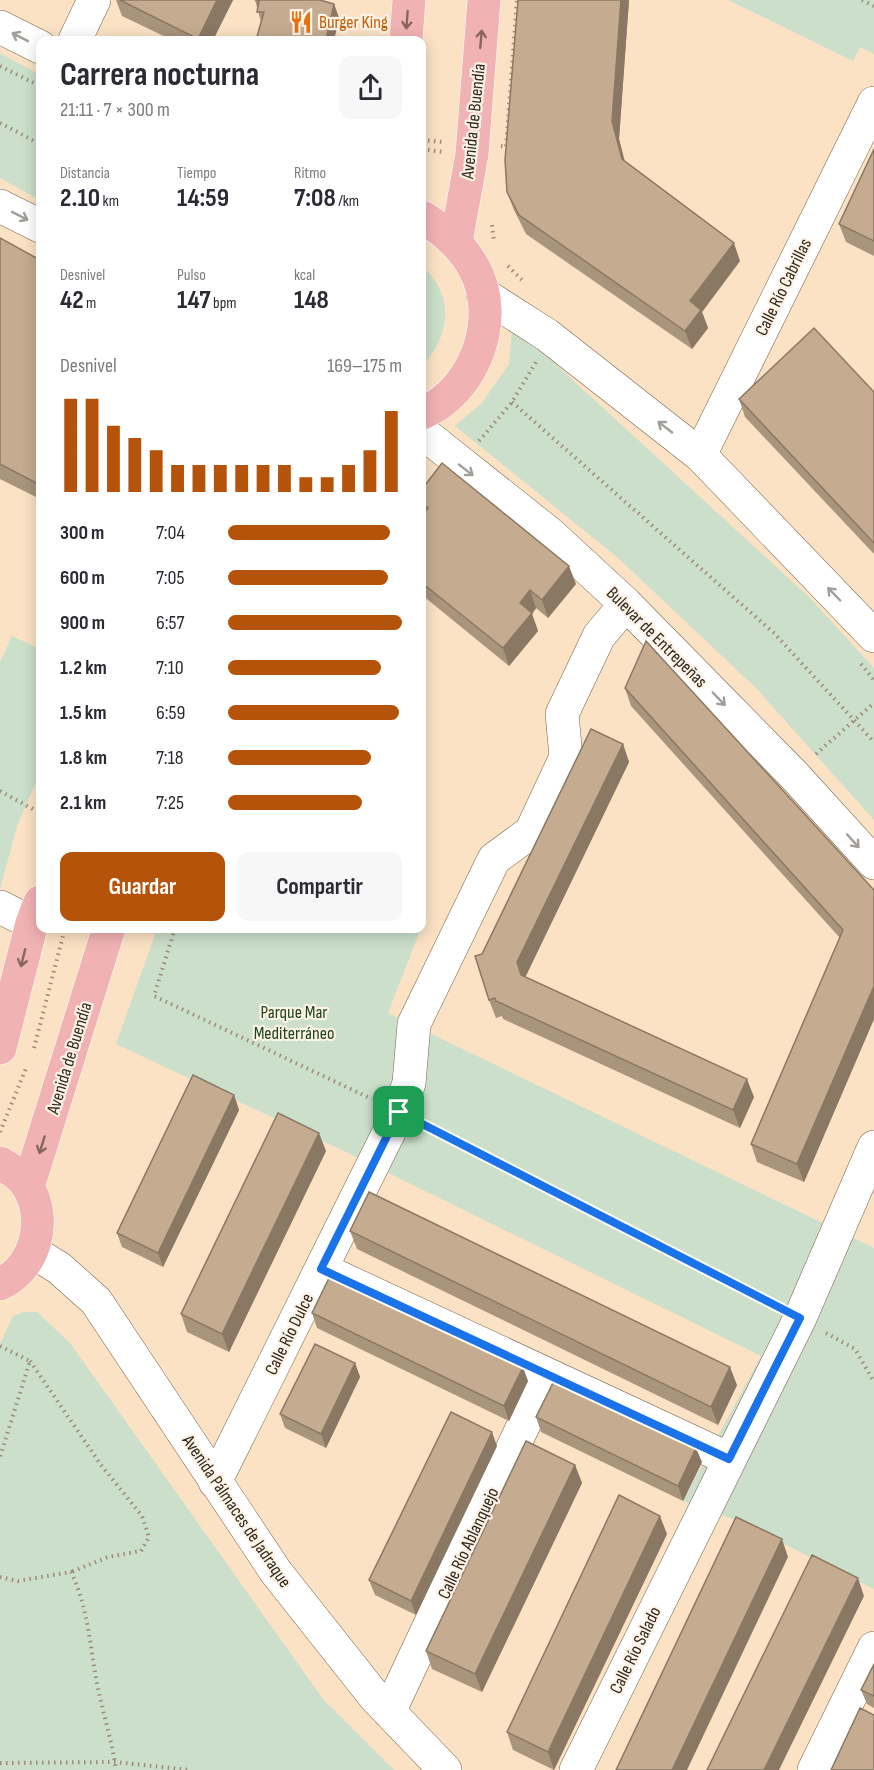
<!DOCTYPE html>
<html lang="es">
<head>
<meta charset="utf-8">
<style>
  :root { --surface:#fff; --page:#f7f7f7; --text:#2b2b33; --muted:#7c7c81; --accent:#b45309 }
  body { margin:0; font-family:"Sofia Sans Condensed",sans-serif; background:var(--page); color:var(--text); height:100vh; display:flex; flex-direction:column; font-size:22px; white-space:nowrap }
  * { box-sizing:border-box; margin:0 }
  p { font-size:20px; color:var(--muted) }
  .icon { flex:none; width:33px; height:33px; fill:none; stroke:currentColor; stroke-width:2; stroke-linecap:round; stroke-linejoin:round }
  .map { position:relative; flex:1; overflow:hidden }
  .panel { position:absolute; left:36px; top:36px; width:390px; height:897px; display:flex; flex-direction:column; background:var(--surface); border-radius:12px; box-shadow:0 3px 15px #0003 }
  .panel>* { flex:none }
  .pin { position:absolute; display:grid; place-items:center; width:51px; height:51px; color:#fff; margin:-26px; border-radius:12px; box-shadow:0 3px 9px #0006 }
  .round { display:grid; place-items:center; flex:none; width:63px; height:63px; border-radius:12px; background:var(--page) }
  .headline { display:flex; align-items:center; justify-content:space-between; height:102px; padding:0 24px }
  h1 { font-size:33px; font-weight:700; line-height:45px }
  .stats { display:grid; grid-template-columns:repeat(3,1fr); gap:9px; height:102px; padding:6px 24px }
  .stats div { display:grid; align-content:center }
  .stats b { font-size:26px; font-weight:700 }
  .stats small { font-size:16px; font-weight:400 }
  .stats p { font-size:16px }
  .chart { height:168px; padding:12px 24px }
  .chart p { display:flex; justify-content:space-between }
  .chart svg { width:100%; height:108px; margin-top:6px; stroke:var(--accent); stroke-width:6 }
  .button { display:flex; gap:12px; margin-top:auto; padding:12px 24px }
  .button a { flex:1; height:69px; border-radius:12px; background:var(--accent); color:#fff; font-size:24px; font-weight:700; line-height:69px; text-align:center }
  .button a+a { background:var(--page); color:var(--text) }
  ul { padding:0 24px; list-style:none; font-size:20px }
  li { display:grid; grid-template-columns:96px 72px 1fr; align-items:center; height:45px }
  li i { height:15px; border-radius:8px; background:var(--accent) }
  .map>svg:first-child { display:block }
  .green { fill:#cbdfca }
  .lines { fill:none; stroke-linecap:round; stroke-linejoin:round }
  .minor-casing { stroke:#766046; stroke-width:34 }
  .major-casing { stroke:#fff; stroke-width:34 }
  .path { stroke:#9d8b77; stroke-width:4; stroke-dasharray:1.5 4.5; stroke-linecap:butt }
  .minor { stroke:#fff; stroke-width:33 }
  .major { stroke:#f1b2b3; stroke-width:33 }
  .wall { fill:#a9947c }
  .shaded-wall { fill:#8a7865 }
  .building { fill:#c5ac90; stroke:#8a7865; stroke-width:1.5 }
  .oneway { stroke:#876660 }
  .oneway2 { stroke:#a29e99 }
  .route-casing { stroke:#fff; stroke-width:12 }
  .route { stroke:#1a73e8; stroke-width:8 }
  .labels { text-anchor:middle; stroke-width:4.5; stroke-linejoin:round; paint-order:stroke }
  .food-label { font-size:18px; fill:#c56008; stroke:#fcf2e6; text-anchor:start }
  .street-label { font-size:18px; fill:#31281d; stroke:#fcf2e6 }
  .park-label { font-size:18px; fill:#1c451c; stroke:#fcf2e6 }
</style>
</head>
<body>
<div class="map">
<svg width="874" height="1770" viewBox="0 0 874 1770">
  <rect width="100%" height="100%" fill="#fbe2c5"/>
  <path class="green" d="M728,0H874V54L860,47L853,61Z
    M0,53L40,75V200L0,178Z
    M422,266C456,297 450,335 422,367Z
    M512,330L551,360L809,597L874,668V820L756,688L617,557L455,426L482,403L509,364Z
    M12,636L40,649V773L17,826L0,889V662Z
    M157,929H410L419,933L388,1013L874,1248V1589L738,1521L683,1501L761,1356L348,1153L116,1044Z
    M24,1312H37L70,1343L323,1699L394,1770H0V1344L13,1316Z"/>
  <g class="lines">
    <g class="minor-casing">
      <path id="minor" d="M0,27L40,47
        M75,40L94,0
        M0,206L40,226
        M483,294L547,335L700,455L874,636
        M422,432L549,533L626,604L793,774L874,863
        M700,455L874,103
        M0,907L32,923
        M33,1252L59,1268L96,1301L276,1572L375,1697L445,1770
        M321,1269L729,1459
        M215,1482L399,1112L409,1083L414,1024L494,859L531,832L566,757L562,714L599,636L626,604
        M389,1712L547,1375
        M576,1770L800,1318L874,1147
        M814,1770L874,1648"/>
    </g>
    <g class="major-casing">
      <path id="major" d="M406,40L409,0
        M422,217C444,230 462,246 474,268C502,319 474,392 422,413
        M456,242L472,154L484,0
        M0,1048L32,923L40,902
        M0,1163C10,1169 23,1177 28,1187C48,1221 35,1268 0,1284
        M28,1187L109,928"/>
    </g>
    <path class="path" d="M862,0L874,6
      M0,66L40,86
      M0,123L40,144
      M422,140L443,142
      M501,146L506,147L517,0
      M422,149L443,152
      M492,225L494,241
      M508,266L524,282
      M512,402L774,633L874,742
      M479,441L512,402L536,362
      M861,664L874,680
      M816,754L874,703
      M0,791L40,813
      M175,928L154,996L372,1099
      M34,1048L65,928
      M424,1125L775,1305
      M0,1132L27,1066
      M826,1333L855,1349L874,1382
      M0,1346L30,1361L0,1457
      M30,1361L101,1465L142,1516L149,1537L141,1551L108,1557L71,1572
      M0,1577L18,1581L71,1572C88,1607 90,1646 97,1684C103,1713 112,1741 116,1770
      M0,1763L115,1762L190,1770"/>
    <use href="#minor" class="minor"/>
    <use href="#major" class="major"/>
  </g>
  <path class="wall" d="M116,0H233L213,40H172L122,16Z
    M255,0L327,2L334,4L339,18L334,40H256L261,22Z
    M518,0H629L619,139L624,161L740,261L702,312L708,328L692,349L526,234L514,210L507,192Z
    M874,149V256L846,242L839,224Z
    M0,238L40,260V499L0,479Z
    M874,392V554L745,417L739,399Z
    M422,489L576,584L548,618L536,608L532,614L538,631L509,666L422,595Z
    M625,688L874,890V1019L804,1182L757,1162L751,1144L840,938L631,706Z
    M623,744L629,762L525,977L754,1097L740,1128L503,1019L502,1016L496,1018L489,1000L482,954Z
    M234,1095L239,1110L163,1267L122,1247L117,1233Z
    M326,1151L229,1352L187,1332L181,1314Z
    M350,1231L737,1385L718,1425L357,1249Z
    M312,1313L528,1381L509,1421L317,1328Z
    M355,1363L360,1377L326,1448L285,1428L280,1414Z
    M536,1417L702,1462L683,1501L541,1432Z
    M497,1446L416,1615L375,1595L369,1580Z
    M575,1465L582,1483L482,1692L432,1669L426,1651Z
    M667,1534L554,1770L513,1750L507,1732Z
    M874,1664V1708L867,1704L861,1690Z"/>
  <path class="shaded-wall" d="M217,0H233L213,40H198V39Z
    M621,0H629L619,139L629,177L622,159L612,121Z
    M334,4L339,18L334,40H326Z
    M734,243L740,261L702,312L708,328L692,349L685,331L690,301Z
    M569,566L576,584L548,618L542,600Z
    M530,590L536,608L532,614L538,631L509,666L503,648L520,603Z
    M623,744L629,762L524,980L517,962Z
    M874,986V1019L804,1182L797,1164Z
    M747,1079L754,1097L740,1128L733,1110Z
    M234,1095L239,1110L163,1267L158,1253Z
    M319,1133L326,1151L229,1352L222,1334Z
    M355,1363L360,1377L326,1448L321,1434Z
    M523,1367L528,1381L509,1421L504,1406Z
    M730,1367L737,1385L718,1425L711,1407Z
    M492,1432L497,1446L416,1615L411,1601Z
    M696,1448L702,1462L683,1501L678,1486Z
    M575,1465L582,1483L482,1692L475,1674Z
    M660,1516L667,1534L554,1770L548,1752Z
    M782,1539L788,1557L687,1770H672Z
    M858,1578L864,1596L779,1770H764Z"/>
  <path class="building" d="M120,0H217L198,39Z
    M255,0H320L334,4L326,40H256L264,12H257L259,1Z
    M518,0H621L612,121L622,159L734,243L690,301L701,310L685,331L519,215L507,192L505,160Z
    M874,149V241L839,224Z
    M0,238L40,260V485L0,464Z
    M814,328L874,392V543L739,399Z
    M442,463L569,566L542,600L530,590L520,603L532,613L503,648L422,583V516L428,508L422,503V489Z
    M646,641L874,890V986L797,1164L751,1144L843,930L625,688Z
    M591,729L623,744L517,962L521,975L747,1079L733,1110L496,1001L495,998L489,1000L475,956L482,954Z
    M193,1075L234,1095L158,1253L117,1233Z
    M278,1113L319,1133L222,1334L181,1314Z
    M369,1192L730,1367L711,1407L350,1231Z
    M331,1274L523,1367L504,1406L312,1313Z
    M315,1344L355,1363L321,1434L280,1414Z
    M555,1379L696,1448L678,1486L536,1417Z
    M451,1412L492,1432L411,1601L369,1580Z
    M526,1441L575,1465L475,1674L426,1651Z
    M619,1495L660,1516L548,1752L507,1732Z
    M736,1517L782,1539L672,1770H616Z
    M812,1555L858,1578L764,1770H707Z
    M874,1664V1696L861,1690Z
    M860,1708L874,1715V1770H831Z"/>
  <defs><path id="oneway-shaft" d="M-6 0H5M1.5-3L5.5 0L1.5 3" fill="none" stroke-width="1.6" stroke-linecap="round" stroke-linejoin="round" transform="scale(1.5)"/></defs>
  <g class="oneway">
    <use href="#oneway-shaft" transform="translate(407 20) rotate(94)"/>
    <use href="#oneway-shaft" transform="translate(481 39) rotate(-85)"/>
    <use href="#oneway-shaft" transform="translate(23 958) rotate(104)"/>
    <use href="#oneway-shaft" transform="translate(42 1145) rotate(107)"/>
  </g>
  <g class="oneway2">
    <use href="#oneway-shaft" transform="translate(20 37) rotate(-153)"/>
    <use href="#oneway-shaft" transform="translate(20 216) rotate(27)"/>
    <use href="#oneway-shaft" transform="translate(665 427) rotate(-142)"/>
    <use href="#oneway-shaft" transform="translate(466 470) rotate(38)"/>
    <use href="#oneway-shaft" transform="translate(834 594) rotate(-134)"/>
    <use href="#oneway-shaft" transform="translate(719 699) rotate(46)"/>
    <use href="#oneway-shaft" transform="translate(853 841) rotate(48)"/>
  </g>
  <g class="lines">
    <g class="route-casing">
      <path id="route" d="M399,1112L800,1318L729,1459L321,1269Z"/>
    </g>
    <use href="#route" class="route"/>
  </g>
  <defs>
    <g id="restaurant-bare" transform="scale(1.8)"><path d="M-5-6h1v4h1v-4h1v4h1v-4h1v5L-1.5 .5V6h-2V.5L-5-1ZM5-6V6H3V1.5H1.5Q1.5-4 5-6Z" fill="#e8710a" stroke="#fcf2e6" stroke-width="2.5" paint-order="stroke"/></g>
  </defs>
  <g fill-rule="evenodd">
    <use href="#restaurant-bare" x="301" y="22"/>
  </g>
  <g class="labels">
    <g class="food-label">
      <text x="319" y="28">Burger King</text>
    </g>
    <g class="street-label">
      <text transform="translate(473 121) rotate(-84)" y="6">Avenida de Buendía</text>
      <text transform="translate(783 287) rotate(-64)" y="6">Calle Río Cabrillas</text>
      <text transform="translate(657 637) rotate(45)" y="6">Bulevar de Entrepeñas</text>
      <text transform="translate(69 1058) rotate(-73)" y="6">Avenida de Buendía</text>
      <text transform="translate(289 1334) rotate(-64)" y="6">Calle Río Dulce</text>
      <text transform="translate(237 1511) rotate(56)" y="6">Avenida Pálmaces de Jadraque</text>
      <text transform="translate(468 1543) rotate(-65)" y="6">Calle Río Ablanquejo</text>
      <text transform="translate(635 1650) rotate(-64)" y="6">Calle Río Salado</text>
    </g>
    <g class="park-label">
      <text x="294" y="1018">Parque Mar<tspan x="294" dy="21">Mediterráneo</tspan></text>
    </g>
  </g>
</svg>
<div class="pin" style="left:399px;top:1112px;background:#1e9e55"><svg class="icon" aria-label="arrive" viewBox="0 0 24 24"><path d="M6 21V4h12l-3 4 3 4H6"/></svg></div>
<section class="panel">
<div class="headline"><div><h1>Carrera nocturna</h1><p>21:11 · 7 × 300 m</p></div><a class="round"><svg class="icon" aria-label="share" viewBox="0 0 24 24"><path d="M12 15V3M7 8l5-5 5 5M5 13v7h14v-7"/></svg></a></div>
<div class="stats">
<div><p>Distancia</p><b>2.10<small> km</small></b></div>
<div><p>Tiempo</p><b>14:59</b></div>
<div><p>Ritmo</p><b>7:08<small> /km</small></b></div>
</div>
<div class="stats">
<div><p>Desnivel</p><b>42<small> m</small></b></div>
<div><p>Pulso</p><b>147<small> bpm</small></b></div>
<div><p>kcal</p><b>148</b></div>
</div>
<div class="chart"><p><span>Desnivel</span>169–175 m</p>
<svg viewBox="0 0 160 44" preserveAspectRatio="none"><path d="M5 44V6M15 44V6M25 44V17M35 44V22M45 44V27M55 44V33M65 44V33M75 44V33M85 44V33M95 44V33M105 44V33M115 44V38M125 44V38M135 44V33M145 44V27M155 44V11"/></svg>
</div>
<ul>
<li><b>300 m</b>7:04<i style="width:93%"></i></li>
<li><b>600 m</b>7:05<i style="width:92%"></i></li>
<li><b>900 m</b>6:57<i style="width:100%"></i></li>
<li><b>1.2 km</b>7:10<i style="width:88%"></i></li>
<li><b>1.5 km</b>6:59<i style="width:98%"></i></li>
<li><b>1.8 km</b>7:18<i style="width:82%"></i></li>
<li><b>2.1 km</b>7:25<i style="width:77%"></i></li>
</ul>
<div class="button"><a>Guardar</a><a>Compartir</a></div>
</section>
</div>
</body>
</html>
